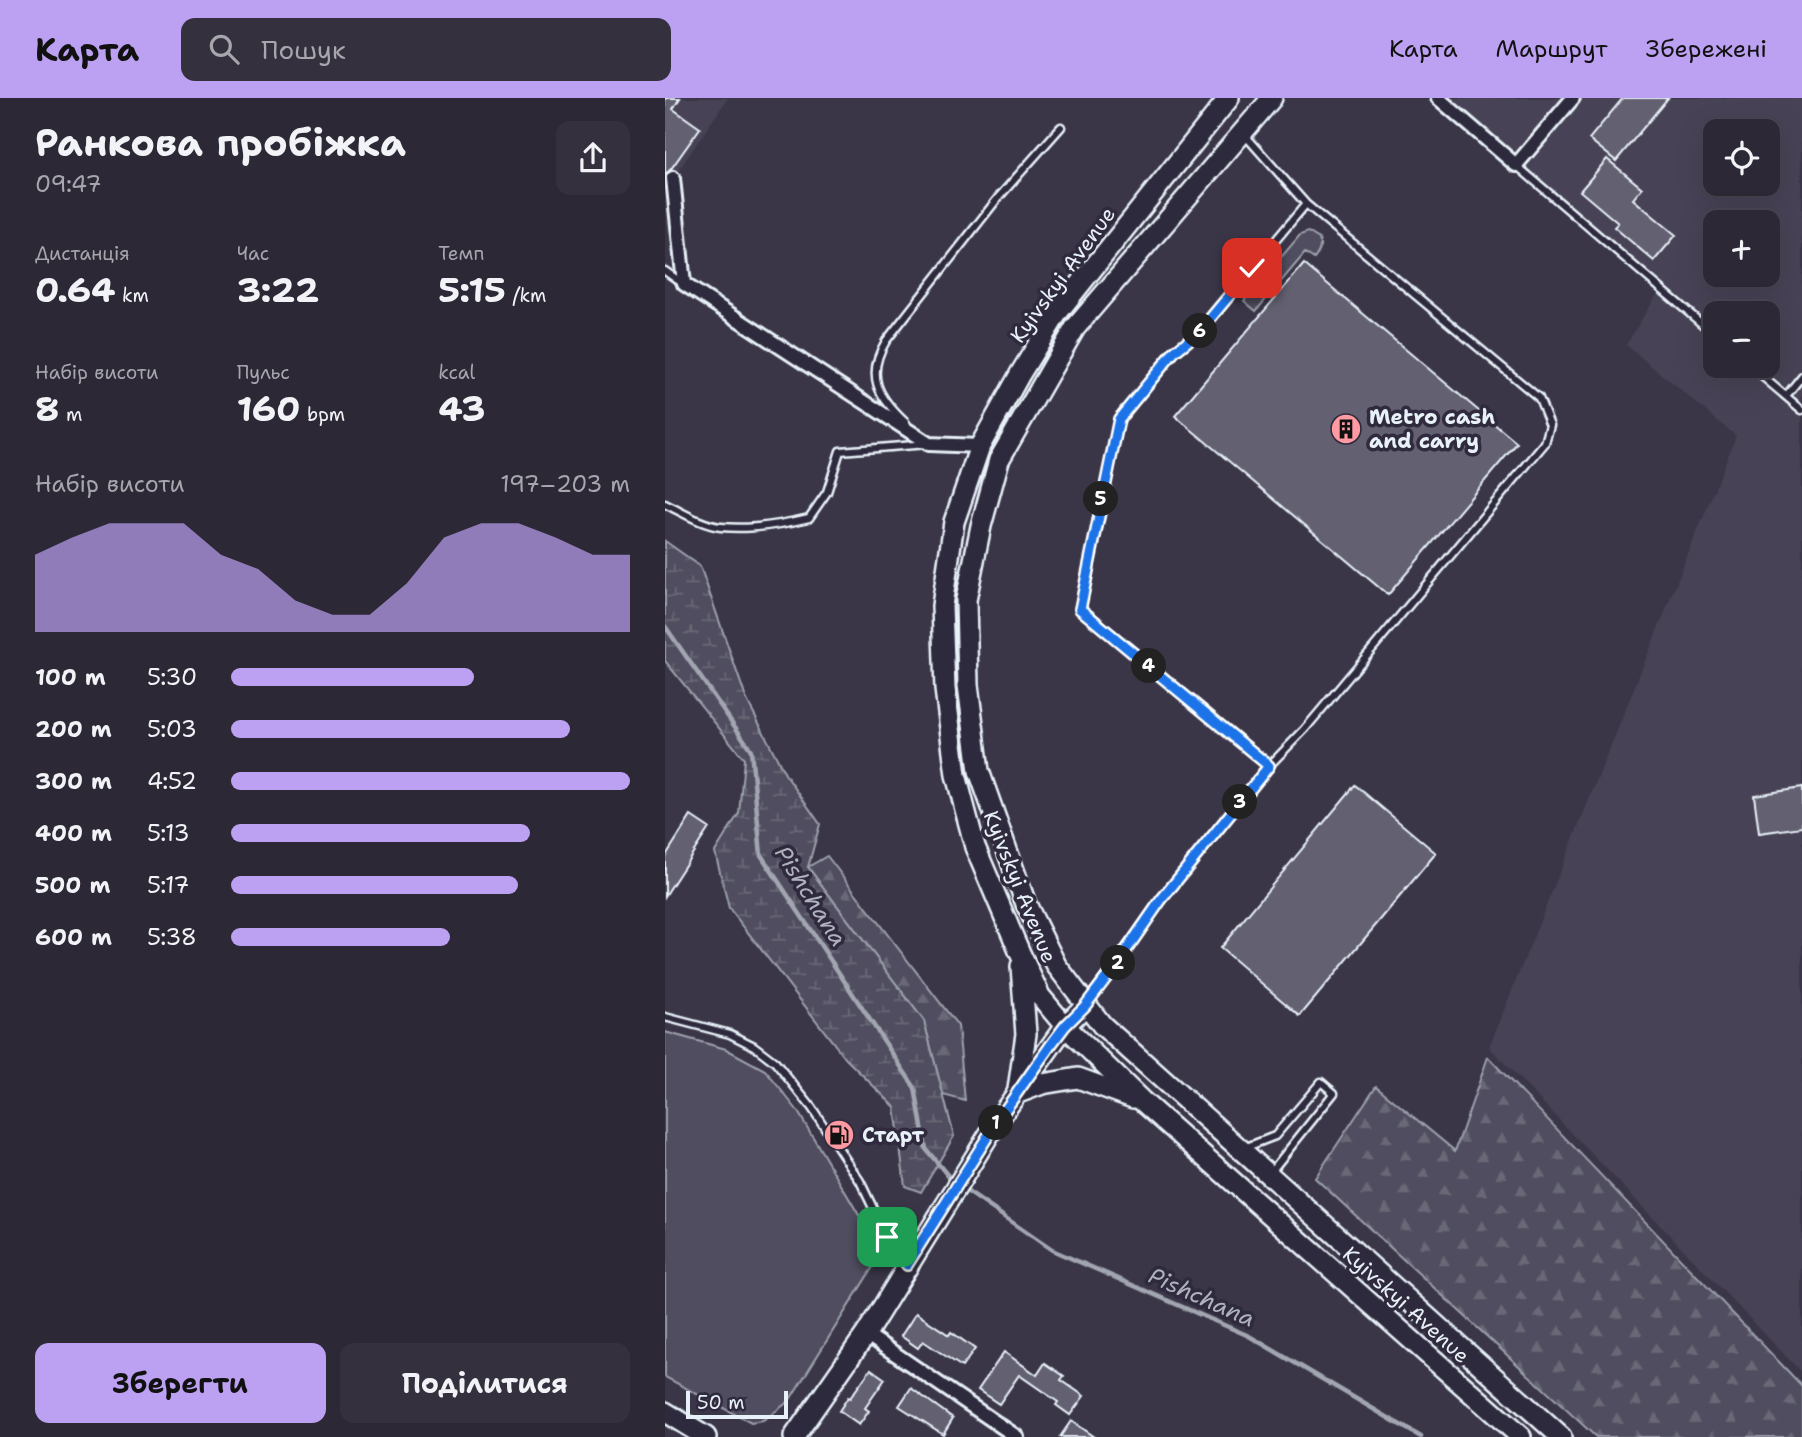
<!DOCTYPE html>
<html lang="uk">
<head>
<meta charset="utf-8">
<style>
  :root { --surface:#2c2836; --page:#34303e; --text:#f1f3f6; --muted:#a6a6ad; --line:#484451; --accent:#bca0f2 }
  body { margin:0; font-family:"Shantell Sans",sans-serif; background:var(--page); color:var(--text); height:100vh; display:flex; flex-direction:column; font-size:26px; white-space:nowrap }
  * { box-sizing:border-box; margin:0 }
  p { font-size:23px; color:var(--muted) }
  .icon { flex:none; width:38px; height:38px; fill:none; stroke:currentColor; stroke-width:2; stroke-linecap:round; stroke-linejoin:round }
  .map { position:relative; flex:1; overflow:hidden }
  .details { display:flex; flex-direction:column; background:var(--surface); width:665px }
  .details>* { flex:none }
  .tools { position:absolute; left:1038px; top:21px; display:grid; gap:14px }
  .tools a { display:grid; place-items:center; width:77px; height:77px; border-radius:14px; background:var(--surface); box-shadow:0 7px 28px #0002,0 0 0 2px var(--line); font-size:35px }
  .scale { position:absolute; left:21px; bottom:18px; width:102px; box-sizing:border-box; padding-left:7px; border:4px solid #e8f1f8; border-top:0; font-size:19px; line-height:24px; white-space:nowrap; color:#e8f1f8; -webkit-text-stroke:5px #2f2a3d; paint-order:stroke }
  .pin { position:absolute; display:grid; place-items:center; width:60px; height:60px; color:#fff; margin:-30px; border-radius:14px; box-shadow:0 4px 10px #0006 }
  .km { position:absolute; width:35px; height:35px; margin:-18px; border-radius:50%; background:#222; color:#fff; font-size:19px; line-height:35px; text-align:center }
  .round { display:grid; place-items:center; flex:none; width:74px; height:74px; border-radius:14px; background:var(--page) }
  .head { display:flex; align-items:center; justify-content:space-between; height:119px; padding:0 35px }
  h1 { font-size:38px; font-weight:700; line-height:52px }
  .stats { display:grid; grid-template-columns:repeat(3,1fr); gap:10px; height:119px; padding:7px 35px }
  .stats div { display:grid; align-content:center }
  .stats b { font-size:35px; font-weight:700 }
  .stats small { font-size:19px; font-weight:400 }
  .stats p { font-size:19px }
  .chart { height:196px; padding:14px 35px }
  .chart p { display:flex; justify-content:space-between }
  .chart svg { width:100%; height:126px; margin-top:7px; fill:var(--accent); opacity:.7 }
  .action { display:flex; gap:14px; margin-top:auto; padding:14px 35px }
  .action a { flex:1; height:80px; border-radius:14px; background:var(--accent); color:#111; font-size:28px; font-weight:700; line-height:80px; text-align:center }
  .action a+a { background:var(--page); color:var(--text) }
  ul { padding:0 35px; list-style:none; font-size:23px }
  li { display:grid; grid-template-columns:112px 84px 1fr; align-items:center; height:52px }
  li i { height:18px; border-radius:9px; background:var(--accent) }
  header { display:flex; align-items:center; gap:42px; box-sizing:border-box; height:98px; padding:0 35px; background:var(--accent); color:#111 }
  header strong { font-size:33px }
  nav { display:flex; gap:38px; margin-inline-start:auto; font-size:24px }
  .search { width:490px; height:63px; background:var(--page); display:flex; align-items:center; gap:18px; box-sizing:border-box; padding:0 24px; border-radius:14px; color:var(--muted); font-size:26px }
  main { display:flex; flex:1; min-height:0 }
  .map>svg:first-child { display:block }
  .built { fill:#464354; fill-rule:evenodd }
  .grass { fill:#504e5f; stroke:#9ca0ac; stroke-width:2 }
  .forest { fill:url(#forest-firs); stroke:#9ca0ac; stroke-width:2 }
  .wetland { fill:url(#wetland-marsh); stroke:#9ca0ac; stroke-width:2 }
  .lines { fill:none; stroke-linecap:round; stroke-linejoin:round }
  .stream { stroke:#a2a6b1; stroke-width:4.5 }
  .building { fill:#636171; stroke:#e8f1f8; stroke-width:2 }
  .lane-casing { stroke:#e8f1f8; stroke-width:11 }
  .street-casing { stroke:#e8f1f8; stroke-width:18 }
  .primary-casing { stroke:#e8f1f8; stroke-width:24 }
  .lane { stroke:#2f2a3d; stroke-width:6 }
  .street { stroke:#2f2a3d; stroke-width:12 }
  .primary { stroke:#2f2a3d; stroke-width:19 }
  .route-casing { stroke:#fff; stroke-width:14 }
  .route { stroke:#1a73e8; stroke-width:9 }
  .labels { text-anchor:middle; stroke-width:7; stroke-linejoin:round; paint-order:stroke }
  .street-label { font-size:21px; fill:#e8f1f8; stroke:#2f2a3d }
  .poi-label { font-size:21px; font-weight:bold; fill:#e8f1f8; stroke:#2f2a3d; text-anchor:start }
  .water-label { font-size:23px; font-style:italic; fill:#aeb2bd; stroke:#2f2a3d }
</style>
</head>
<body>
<header>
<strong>Карта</strong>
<div class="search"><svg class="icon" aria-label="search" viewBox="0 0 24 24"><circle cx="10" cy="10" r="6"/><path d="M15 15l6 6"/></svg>Пошук</div>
<nav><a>Карта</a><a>Маршрут</a><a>Збережені</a></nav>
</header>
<main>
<section class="details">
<div class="head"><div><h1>Ранкова пробіжка</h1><p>09:47</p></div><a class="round"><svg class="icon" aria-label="share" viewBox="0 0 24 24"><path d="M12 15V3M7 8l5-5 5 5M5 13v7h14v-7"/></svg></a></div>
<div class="stats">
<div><p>Дистанція</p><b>0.64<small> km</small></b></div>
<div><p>Час</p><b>3:22</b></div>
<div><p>Темп</p><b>5:15<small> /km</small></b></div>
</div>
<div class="stats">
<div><p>Набір висоти</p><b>8<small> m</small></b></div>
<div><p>Пульс</p><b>160<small> bpm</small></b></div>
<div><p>kcal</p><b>43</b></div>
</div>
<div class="chart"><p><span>Набір висоти</span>197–203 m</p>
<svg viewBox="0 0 160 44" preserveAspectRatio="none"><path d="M0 44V17L10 11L20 6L30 6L40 6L50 17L60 22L70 33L80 38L90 38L100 27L110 11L120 6L130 6L140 11L150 17L160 17V44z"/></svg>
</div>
<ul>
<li><b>100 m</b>5:30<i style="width:61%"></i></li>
<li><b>200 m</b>5:03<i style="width:85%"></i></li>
<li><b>300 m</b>4:52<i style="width:100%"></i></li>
<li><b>400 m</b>5:13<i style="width:75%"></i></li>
<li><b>500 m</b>5:17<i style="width:72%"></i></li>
<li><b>600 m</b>5:38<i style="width:55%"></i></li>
</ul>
<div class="action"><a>Зберегти</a><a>Поділитися</a></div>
</section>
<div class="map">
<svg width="1137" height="1339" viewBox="0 0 1137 1339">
  <defs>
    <pattern id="forest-firs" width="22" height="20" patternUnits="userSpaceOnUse" patternTransform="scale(1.75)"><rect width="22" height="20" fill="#504e5f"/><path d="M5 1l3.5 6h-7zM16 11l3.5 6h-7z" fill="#696877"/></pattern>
    <pattern id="wetland-marsh" width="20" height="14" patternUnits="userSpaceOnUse" patternTransform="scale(1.75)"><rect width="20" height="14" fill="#504e5f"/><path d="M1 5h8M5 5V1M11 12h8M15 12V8" fill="none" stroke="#696877"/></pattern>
  </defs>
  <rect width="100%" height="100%" fill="#3a3648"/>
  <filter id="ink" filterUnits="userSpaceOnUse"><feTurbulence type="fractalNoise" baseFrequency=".0143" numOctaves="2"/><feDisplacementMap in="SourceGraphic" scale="14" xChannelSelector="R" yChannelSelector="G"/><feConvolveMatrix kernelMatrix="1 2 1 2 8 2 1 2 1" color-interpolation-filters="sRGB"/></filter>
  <g filter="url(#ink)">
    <path class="built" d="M0,0H63L0,92Z
      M763,0H1137V1275L824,949L1071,338L961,247L993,195ZM1050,33H1102V86H1050ZM1050,124H1102V177H1050ZM1050,215H1102V268H1050Z"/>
    <path class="grass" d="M643,134L654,141C657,149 654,155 649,161L640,155L591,213L579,203L635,137Z
      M0,934L61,951L100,972L132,1012L201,1129L211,1164L124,1303L98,1323L86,1325L0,1279Z"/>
    <path class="forest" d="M162,758L293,928L300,1003L278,997L259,923L143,769Z
      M823,959L1137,1288V1339H931L650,1080L711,988L790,1053Z"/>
    <path class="wetland" d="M0,443L35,468L81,600L120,676L155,726L143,769L259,923L289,1038L256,1094L240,1088L230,1009L181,961L64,810L50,754L74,715L79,661L0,563Z"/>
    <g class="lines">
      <path class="stream" d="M0,528L86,652L96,757L250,990L261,1051L284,1079
        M303,1094L387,1152L584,1238L756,1339"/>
    </g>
    <path class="building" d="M0,0H15L8,11L35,30L6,71L0,77Z
      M958,0H1003L951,63L924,41Z
      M942,61L977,90L968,101L1011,137L989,163L949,129L953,125L915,93Z
      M639,166L852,345L723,497L510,318Z
      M690,687L771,755L635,918L555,850Z
      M1137,690V729L1094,735L1089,697Z
      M26,718L44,730L0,798V759Z
      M251,1215L284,1237L286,1234L310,1251L297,1269L258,1243L253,1250L236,1238Z
      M339,1254L372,1277L380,1265L399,1278L396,1282L419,1298L405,1317L391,1307L393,1304L354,1277L334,1306L313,1292Z
      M206,1271L220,1281L200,1310L204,1313L194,1327L174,1313L183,1299L185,1300Z
      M246,1290L288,1320L278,1336L234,1308Z
      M406,1323L429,1339H395Z"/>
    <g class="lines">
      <g class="lane-casing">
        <path id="lane" d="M579,36L641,106L874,300L885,327L880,345L640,631L604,668
          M851,67L1050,237
          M0,173L17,185
          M1085,268L1137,312
          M1121,298L1137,278
          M241,325C213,299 200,278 221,243L333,100L396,29
          M0,406C17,414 37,427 56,429C86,432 115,427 144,420L162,394L175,353L262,346
          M423,903L496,802L604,668L416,511L454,321L509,254L534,234L641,106
          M0,919L65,936L89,948L110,964L147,1010L195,1083L222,1139L241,1166
          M579,1050L610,1038L656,984L669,995L605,1075"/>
      </g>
      <g class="street-casing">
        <path id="street" d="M773,0L851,67L908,0
          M8,80L19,186L264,346L315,348
          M201,1236L352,1339"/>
      </g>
      <g class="primary-casing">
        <path id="primary" d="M564,0L393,214L355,276L315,348L289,424L277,508L280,591L291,677L310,749L355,855L375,898L400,928L477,1003L856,1339
          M607,0L410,230L334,362L316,428L301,502L303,587L314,673L361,806L391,867L437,927L896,1339
          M353,991L361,936L356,868
          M353,995L377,986L413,980L468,1000
          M0,1314L41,1339
          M129,1339L201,1236L333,1022L400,928L420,908"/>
      </g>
      <use href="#lane" class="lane"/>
      <use href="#street" class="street"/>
      <use href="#primary" class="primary"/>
    </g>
  </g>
  <g class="lines" filter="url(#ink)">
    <g class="route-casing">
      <path id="route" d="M222,1139L242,1167L333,1022L385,948L400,928L420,908L451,867L496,802L604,668L415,511L454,321L509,254L534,234L587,170"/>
    </g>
    <use href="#route" class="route"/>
  </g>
  <defs>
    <g id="building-disc" transform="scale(1.575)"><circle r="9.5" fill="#ff9aa2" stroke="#2f2a3d"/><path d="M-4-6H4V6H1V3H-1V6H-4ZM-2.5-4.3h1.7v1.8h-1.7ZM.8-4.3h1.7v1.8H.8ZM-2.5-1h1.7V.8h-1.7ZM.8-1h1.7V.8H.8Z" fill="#111"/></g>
    <g id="fuel-disc" transform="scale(1.575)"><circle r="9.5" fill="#ff9aa2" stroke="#2f2a3d"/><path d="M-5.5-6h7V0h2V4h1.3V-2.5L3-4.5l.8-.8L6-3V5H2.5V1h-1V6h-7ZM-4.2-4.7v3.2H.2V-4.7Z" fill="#111"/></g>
  </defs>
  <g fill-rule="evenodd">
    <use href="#building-disc" x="681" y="331"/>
    <use href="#fuel-disc" x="174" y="1037"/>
  </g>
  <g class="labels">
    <g class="street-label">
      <text transform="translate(398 177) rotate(-54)" y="7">Kyivskyi Avenue</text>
      <text transform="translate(355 789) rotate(68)" y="7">Kyivskyi Avenue</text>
      <text transform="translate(741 1207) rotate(42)" y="7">Kyivskyi Avenue</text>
    </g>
    <g class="poi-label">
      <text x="704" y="326">Metro cash<tspan x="704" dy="24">and carry</tspan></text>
      <text x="197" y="1044">Старт</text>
    </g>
    <g class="water-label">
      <text transform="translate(146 798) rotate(58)" y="8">Pishchana</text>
      <text transform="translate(537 1199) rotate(24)" y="8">Pishchana</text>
    </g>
  </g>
</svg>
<div class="tools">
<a><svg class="icon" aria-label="locate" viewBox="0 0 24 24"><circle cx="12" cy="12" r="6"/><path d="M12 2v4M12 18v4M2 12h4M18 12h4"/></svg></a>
<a>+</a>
<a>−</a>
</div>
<div class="scale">50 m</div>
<div class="pin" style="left:222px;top:1139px;background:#1e9e55"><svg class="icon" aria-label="arrive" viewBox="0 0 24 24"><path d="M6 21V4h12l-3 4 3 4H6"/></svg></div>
<div class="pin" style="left:587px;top:170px;background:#d93025"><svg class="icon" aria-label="check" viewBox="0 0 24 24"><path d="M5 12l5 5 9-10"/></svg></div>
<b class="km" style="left:331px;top:1025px">1</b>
<b class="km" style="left:453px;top:865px">2</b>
<b class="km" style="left:575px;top:704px">3</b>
<b class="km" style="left:484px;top:568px">4</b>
<b class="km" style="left:436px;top:401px">5</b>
<b class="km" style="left:535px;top:233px">6</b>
</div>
</main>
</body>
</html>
